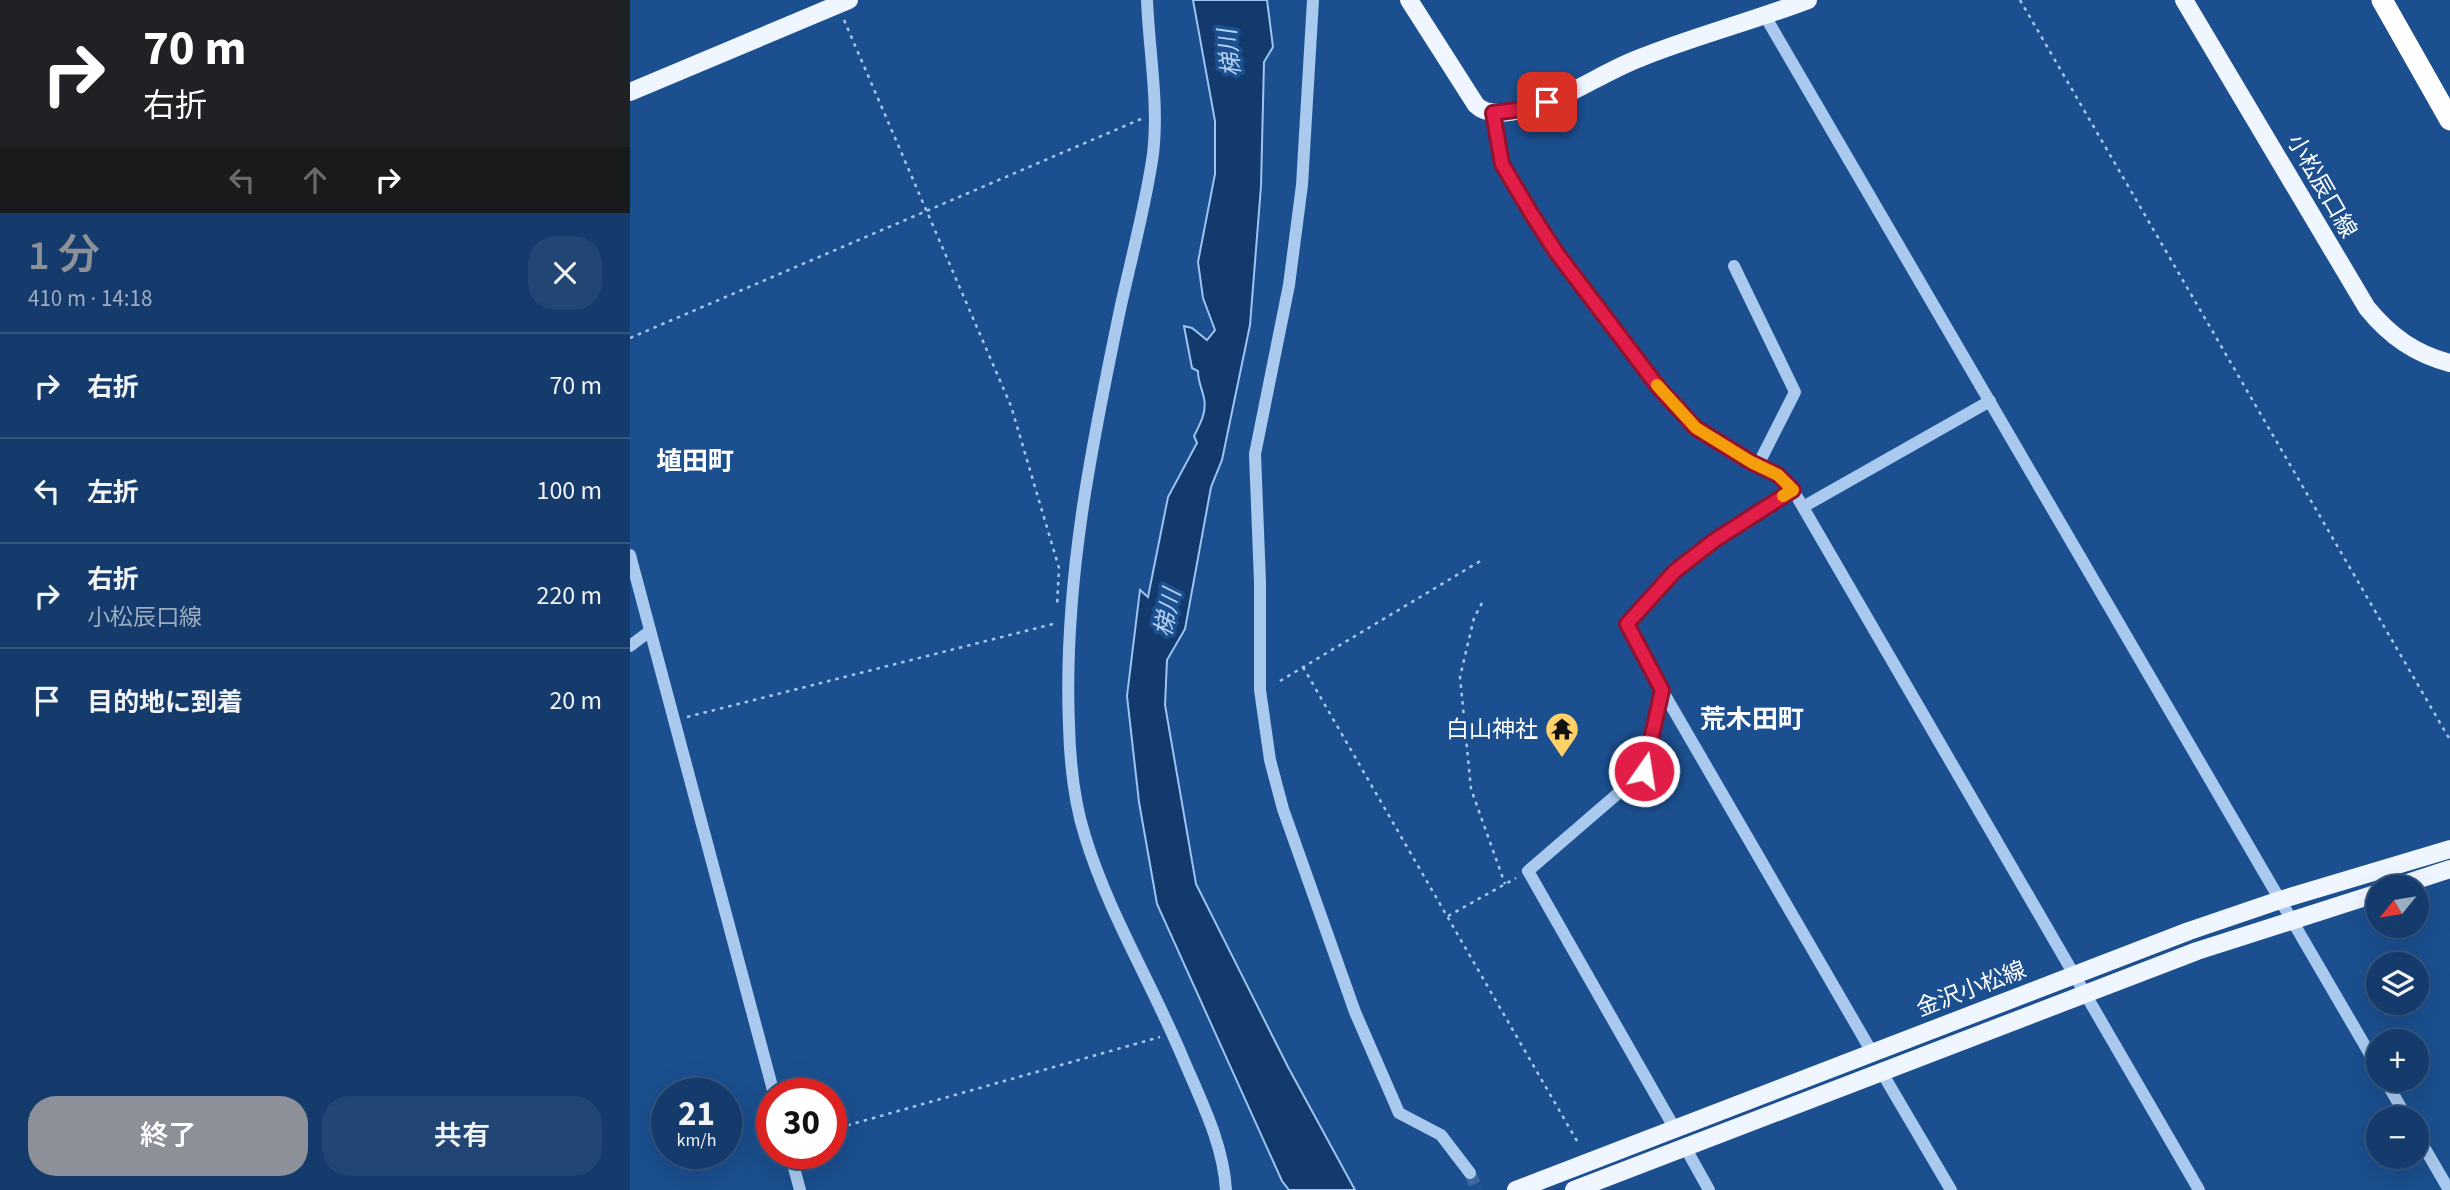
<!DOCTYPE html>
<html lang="ja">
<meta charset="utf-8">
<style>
:root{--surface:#143b6b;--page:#214673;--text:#f1f3f6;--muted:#9dadc1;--line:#33557e;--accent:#8c9099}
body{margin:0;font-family:"Source Sans 3","Noto Sans JP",sans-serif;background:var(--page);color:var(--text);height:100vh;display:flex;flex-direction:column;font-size:26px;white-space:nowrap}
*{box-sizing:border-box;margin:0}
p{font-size:23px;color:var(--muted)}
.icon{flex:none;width:38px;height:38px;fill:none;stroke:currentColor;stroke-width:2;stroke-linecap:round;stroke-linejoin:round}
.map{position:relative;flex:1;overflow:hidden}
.side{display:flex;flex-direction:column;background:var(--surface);width:630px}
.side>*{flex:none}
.guide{background:#202124;color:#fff;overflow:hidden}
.needle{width:46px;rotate:240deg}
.fabs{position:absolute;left:1736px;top:875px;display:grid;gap:14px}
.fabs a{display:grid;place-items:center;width:63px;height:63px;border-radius:50%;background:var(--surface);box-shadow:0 7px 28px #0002,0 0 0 2px var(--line);font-size:35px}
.speed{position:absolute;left:21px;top:1078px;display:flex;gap:14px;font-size:35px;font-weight:700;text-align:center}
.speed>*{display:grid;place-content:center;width:91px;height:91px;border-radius:50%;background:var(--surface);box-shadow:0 7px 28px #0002,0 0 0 2px var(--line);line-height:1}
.speed small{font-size:18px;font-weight:400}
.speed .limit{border:10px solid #d22;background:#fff;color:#111}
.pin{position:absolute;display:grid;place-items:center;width:60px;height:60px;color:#fff;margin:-30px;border-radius:14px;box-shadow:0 4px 10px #0006}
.me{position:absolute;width:77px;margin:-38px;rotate:13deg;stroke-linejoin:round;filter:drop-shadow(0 0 5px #0008)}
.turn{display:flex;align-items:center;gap:24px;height:147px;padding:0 28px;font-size:32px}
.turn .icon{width:91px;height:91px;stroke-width:2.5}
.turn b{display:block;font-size:49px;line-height:60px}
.lanes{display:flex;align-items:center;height:66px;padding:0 28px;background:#0003;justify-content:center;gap:35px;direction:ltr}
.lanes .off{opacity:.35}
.round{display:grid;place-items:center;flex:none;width:74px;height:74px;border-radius:28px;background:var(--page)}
.headline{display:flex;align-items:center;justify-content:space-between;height:119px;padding:0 28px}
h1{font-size:42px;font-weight:600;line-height:52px;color:var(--accent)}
.action{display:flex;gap:14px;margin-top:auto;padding:14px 28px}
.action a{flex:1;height:80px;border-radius:28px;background:var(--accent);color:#fff;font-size:28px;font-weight:600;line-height:80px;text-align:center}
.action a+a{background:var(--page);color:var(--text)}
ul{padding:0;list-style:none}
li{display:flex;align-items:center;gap:21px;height:105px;padding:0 28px;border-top:2px solid var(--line)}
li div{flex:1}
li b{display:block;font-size:26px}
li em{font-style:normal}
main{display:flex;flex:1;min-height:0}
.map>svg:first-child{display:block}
</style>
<main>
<section class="side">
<div class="guide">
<div class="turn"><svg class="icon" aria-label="right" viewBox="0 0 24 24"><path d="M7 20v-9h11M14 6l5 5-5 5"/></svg><div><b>70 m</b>右折</div></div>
<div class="lanes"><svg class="icon off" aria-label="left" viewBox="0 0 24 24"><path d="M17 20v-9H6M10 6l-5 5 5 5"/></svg><svg class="icon off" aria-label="ahead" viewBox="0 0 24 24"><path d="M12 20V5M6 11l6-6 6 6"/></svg><svg class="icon" aria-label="right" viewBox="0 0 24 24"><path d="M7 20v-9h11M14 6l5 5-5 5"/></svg></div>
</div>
<div class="headline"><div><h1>1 分</h1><p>410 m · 14:18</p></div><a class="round"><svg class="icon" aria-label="close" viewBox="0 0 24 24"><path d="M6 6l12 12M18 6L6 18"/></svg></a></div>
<ul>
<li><svg class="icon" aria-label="right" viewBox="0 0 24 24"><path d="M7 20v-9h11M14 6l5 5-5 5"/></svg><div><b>右折</b></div><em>70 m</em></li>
<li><svg class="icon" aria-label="left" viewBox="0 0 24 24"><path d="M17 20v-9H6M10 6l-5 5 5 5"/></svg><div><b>左折</b></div><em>100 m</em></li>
<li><svg class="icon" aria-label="right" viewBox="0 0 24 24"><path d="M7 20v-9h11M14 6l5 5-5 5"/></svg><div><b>右折</b><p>小松辰口線</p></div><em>220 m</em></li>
<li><svg class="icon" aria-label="arrive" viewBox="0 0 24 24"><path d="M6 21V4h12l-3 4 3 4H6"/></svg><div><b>目的地に到着</b></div><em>20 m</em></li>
</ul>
<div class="action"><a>終了</a><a>共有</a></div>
</section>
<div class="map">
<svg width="1820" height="1190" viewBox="0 0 1820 1190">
<rect width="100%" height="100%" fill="#1b4f8f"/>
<path fill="#123a6d" stroke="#9cc4f0" stroke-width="2" d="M563 0H637L643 47 634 62 631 186 620 325 592 460 581 487 555 629 537 660 535 705 566 884 658 1067 725 1190H659L652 1181 527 904 509 802 497 696 510 590 518 597 538 497 567 443 564 436C570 424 577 412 574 398 572 388 568 382 568 371L562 368 554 326 562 328 577 340 585 330 573 298 568 262 585 174V121Z"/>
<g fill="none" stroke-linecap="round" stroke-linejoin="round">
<polyline stroke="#3d69a0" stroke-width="12" stroke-dasharray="12 6" stroke-linecap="butt" points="840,1173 847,1190"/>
<g stroke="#a9c9ee" stroke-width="2.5" stroke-dasharray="3.5 5" stroke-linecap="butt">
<polyline points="1390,0 1820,740"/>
<polyline points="214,20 381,406 429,568 427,606"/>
<polyline points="0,338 511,119"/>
<polyline points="852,603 844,618 830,677 841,789 875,884"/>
<polyline points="673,667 947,1141"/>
<polyline points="650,681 852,560"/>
<polyline points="57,717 427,623"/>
<polyline points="818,916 886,878"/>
<polyline points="201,1130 530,1037"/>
</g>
<g stroke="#a9c9ee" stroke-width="12">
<path d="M517 0C519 51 529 103 523 154 516 204 502 255 491 305 462 443 433 584 439 726 440 762 444 802 455 836 478 912 521 982 552 1056 570 1099 593 1142 596 1190"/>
<polyline points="683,0 672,185 659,285 625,454 630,582 630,690 640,760 653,809 725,1012 769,1113 811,1135 840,1173"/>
<polyline points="1135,16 1748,1068"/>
<polyline points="863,113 872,164 901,213 927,252 1029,388 1066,428 1121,462 1148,475 1163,490 1569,1190"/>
<polyline points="1104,266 1165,392 1128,465"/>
<polyline points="1163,490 1085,540 1045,571 997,624 1032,690 1243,1054"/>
<polyline points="1173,507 1360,401"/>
<polyline points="0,555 144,1094"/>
<polyline points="0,646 20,631"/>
<polyline points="1032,690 1014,771 898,871 1045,1129"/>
<polyline points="1251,1071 1321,1190"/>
<polyline points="1755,1080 1777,1118"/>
<polyline points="1787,1135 1819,1190"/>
<polyline points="1055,1147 1079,1190"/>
<polyline points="160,1153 170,1190"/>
</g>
<g stroke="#f0f6ff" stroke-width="18">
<path d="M779 0 846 105C859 118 885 112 902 107 940 97 973 72 1010 58 1065 36 1123 21 1178 0"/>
<path d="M1554 0 1737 308C1760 336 1785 354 1820 363"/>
<polyline points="0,92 219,0"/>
<polyline points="1765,887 1820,869"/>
<polyline points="886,1190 1559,931 1650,900 1820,849"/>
<polyline points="944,1190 1567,951 1748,893"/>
</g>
<polyline stroke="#fff" stroke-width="21" points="1752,0 1820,120"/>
</g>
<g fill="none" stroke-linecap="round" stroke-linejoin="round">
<g stroke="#92132f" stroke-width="18">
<polyline id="route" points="917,102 900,108 863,113 872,164 901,213 926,252 1029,388 1066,428 1121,462 1148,475 1163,490 1085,540 1045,571 997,624 1032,690 1014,771"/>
</g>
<use href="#route" stroke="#e11d48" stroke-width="12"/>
<polyline stroke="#f59e0b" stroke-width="12" points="1027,385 1066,428 1121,462 1148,475 1163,490 1153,496"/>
</g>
<defs>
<g id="temple-pin" transform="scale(1.75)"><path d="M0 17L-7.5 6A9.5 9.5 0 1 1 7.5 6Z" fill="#ffd166" stroke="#1b4f8f"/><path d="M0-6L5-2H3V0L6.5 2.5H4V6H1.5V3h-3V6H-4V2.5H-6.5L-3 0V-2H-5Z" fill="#111"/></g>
</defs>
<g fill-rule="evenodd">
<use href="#temple-pin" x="932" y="729"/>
</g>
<g text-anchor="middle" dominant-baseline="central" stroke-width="7" stroke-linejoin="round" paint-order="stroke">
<g font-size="23" fill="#fff" stroke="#1b4f8f">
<text transform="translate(1692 186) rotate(60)">小松辰口線</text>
<text transform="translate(1341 989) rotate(-21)">金沢小松線</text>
</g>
<g font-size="23" fill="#fff" stroke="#1b4f8f" text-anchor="end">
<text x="908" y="729">白山神社</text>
</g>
<g font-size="24" font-style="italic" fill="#b5d3f5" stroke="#1b4f8f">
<text transform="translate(600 53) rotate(-96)">梯川</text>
<text transform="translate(538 613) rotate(-78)">梯川</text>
</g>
<g font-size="26" font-weight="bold" fill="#fff" stroke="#1b4f8f">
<text x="65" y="461">埴田町</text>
<text x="1122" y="719">荒木田町</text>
</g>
</g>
</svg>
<div class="fabs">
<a><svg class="needle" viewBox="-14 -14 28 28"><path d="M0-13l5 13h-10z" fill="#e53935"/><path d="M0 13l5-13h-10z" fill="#9dadc1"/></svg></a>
<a><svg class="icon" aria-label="layers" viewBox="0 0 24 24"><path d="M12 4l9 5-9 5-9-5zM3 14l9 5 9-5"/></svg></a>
<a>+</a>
<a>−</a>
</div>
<div class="speed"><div>21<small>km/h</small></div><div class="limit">30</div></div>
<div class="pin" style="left:917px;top:102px;background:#d93025"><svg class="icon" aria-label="arrive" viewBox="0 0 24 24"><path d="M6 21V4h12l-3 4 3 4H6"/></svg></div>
<svg class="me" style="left:1014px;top:771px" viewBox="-20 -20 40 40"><circle r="17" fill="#e11d48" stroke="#fff" stroke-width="3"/><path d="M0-11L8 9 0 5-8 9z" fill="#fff"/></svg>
</div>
</main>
